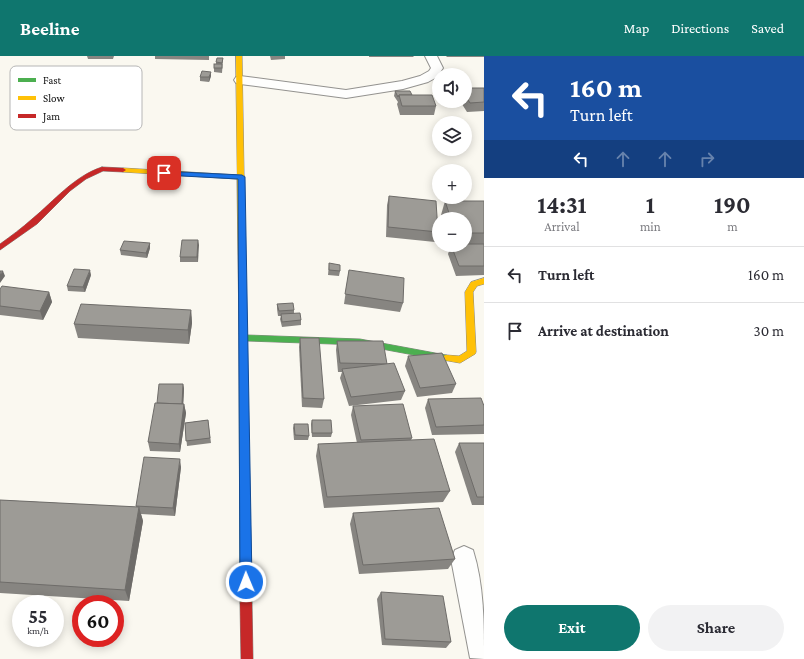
<!DOCTYPE html>
<meta charset="utf-8">
<style>
:root{--surface:#fff;--page:#f2f2f3;--text:#2b2b33;--muted:#7c7c81;--line:#e1e1e2;--accent:#0f766e}
body{margin:0;font-family:"Crimson Pro",serif;background:var(--page);color:var(--text);height:100vh;display:flex;flex-direction:column;font-size:15px;white-space:nowrap}
*{box-sizing:border-box;margin:0}
p{font-size:13px;color:var(--muted)}
.icon{flex:none;width:22px;height:22px;fill:none;stroke:currentColor;stroke-width:2;stroke-linecap:round;stroke-linejoin:round}
.map{position:relative;flex:1;overflow:hidden}
.sheet{display:flex;flex-direction:column;background:var(--surface);width:320px}
.sheet>*{flex:none}
.banner{background:#1a4fa0;color:#fff;overflow:hidden}
.buttons{position:absolute;left:432px;top:12px;display:grid;gap:8px}
.buttons a{display:grid;place-items:center;width:40px;height:40px;border-radius:50%;background:var(--surface);box-shadow:0 2px 10px #0003;font-size:20px}
.speed{position:absolute;left:12px;top:539px;display:flex;gap:8px;font-size:20px;font-weight:700;text-align:center}
.speed>*{display:grid;place-content:center;width:52px;height:52px;border-radius:50%;background:var(--surface);box-shadow:0 2px 10px #0003;line-height:1}
.speed small{font-size:10px;font-weight:400}
.speed .limit{border:6px solid #d22;background:#fff;color:#111}
.pin{position:absolute;display:grid;place-items:center;width:34px;height:34px;color:#fff;margin:-17px;border-radius:8px;box-shadow:0 2px 6px #0006}
.me{position:absolute;width:44px;margin:-22px;rotate:359deg;stroke-linejoin:round;filter:drop-shadow(0 0 3px #0008)}
.turn{display:flex;align-items:center;gap:14px;height:84px;padding:0 20px;font-size:18px}
.turn .icon{width:52px;height:52px;stroke-width:2.5}
.turn b{display:block;font-size:28px;line-height:34px}
.lanes{display:flex;align-items:center;height:38px;padding:0 20px;background:#0003;justify-content:center;gap:20px;direction:ltr}
.lanes .off{opacity:.35}
.eta{display:flex;justify-content:space-evenly;align-items:center;height:68px;text-align:center}
.eta b{font-size:24px;font-weight:700;line-height:28px}
.primary-button{display:flex;gap:8px;margin-top:auto;padding:8px 20px}
.primary-button a{flex:1;height:46px;border-radius:24px;background:var(--accent);color:#fff;font-size:16px;font-weight:700;line-height:46px;text-align:center}
.primary-button a+a{background:var(--page);color:var(--text)}
ul{padding:0;list-style:none}
li{display:flex;align-items:center;gap:12px;height:56px;padding:0 20px;border-top:1px solid var(--line)}
li div{flex:1}
li b{display:block;font-size:15px}
li em{font-style:normal}
header{display:flex;align-items:center;gap:24px;box-sizing:border-box;height:56px;padding:0 20px;background:var(--accent);color:#fff}
header strong{font-size:19px}
nav{display:flex;gap:22px;margin-inline-start:auto;font-size:14px}
main{display:flex;flex:1;min-height:0}
.map>svg:first-child{display:block}
</style>
<header>
<strong>Beeline</strong>
<nav><a>Map</a><a>Directions</a><a>Saved</a></nav>
</header>
<main>
<div class="map">
<svg width="484" height="603" viewBox="0 0 484 603">
<rect width="100%" height="100%" fill="#faf8f0"/>
<g fill="none" stroke-linecap="round" stroke-linejoin="round">
<g stroke="#93928f" stroke-width="2">
<g id="street">
<polygon points="425,0 437,0 443,12 437,21 428,26 403,33 346,42 240,28 236,27 234,24 236,21 240,20 346,34 402,25 420,20 429,15 431,12"/>
<path d="M464 490 473 494C484 529 484 567 484 603L470 602 451 503 455 494Z"/>
</g>
</g>
<g stroke="#8a8985" stroke-width="1">
<polygon id="fast" points="243,275 246,276 247,279 360,283 446,299 449,300 451,302 449,304 446,305 360,289 247,285 252,547 250,551 246,553 242,551 240,547 239,278"/>
</g>
<g stroke="#8a8985" stroke-width="1">
<g id="slow">
<polygon points="236,0 242,0 244,119 245,121 244,122 247,278 243,281 239,278 237,123 123,116 120,114 123,112 237,119"/>
<polygon points="484,222 484,228 477,230 473,236 476,296 475,298 460,307 443,304 441,302 443,300 446,299 459,300 467,295 465,236 471,226"/>
</g>
</g>
<g stroke="#8a8985" stroke-width="1">
<g id="jam">
<path d="M102 111 123 112 126 114 123 116 103 115 86 123 70 135 37 168 0 194V188C11 180 22 172 32 163 54 145 74 120 102 111Z"/>
<polygon points="246,541 250,543 252,547 253,603 241,603 240,547 242,543"/>
</g>
</g>
<use href="#street" fill="#fefefd" fill-rule="evenodd"/>
<use href="#fast" fill="#4caf50" fill-rule="evenodd"/>
<use href="#slow" fill="#ffc107" fill-rule="evenodd"/>
<use href="#jam" fill="#c62828" fill-rule="evenodd"/>
</g>
<g fill="#878581">
<polygon points="87,0 114,0 113,3 88,3"/>
<polygon points="155,0 209,0 209,4 155,3"/>
<polygon points="270,0 285,0 285,3 271,4"/>
<polygon points="369,0 414,0 413,1 369,1"/>
<polygon points="446,0 484,0 484,1 447,1"/>
<polygon points="223,2 222,17 214,16 214,12 216,8 216,6"/>
<polygon points="211,20 209,26 200,25 200,21"/>
<polygon points="465,32 484,32 484,55 467,56 460,45 465,45"/>
<polygon points="395,35 412,39 436,50 434,59 400,59 397,48 398,46 394,40"/>
<polygon points="389,140 438,176 435,186 386,181 387,149"/>
<polygon points="445,145 484,145 484,219 456,220 448,198 451,189 465,189 465,163 442,163 441,159"/>
<polygon points="198,184 198,206 180,206 180,201"/>
<polygon points="150,187 150,192 147,202 121,199 120,194"/>
<polygon points="329,207 340,215 339,220 328,219"/>
<polygon points="349,214 403,247 400,256 344,248"/>
<polygon points="91,219 85,236 68,235 67,230"/>
<polygon points="0,233 49,236 52,246 43,264 0,259"/>
<polygon points="277,248 294,254 294,257 301,264 301,269 282,271 280,263 281,260 278,260 277,253"/>
<polygon points="191,254 192,267 189,288 78,282 74,268"/>
<polygon points="300,282 324,343 322,352 302,351 299,291"/>
<polygon points="337,285 387,308 405,335 401,344 349,350 340,322 342,316 338,316 336,294"/>
<polygon points="408,300 456,328 452,337 417,341 405,310"/>
<polygon points="183,328 184,333 183,348 184,348 186,357 180,396 150,395 148,386 157,347"/>
<polygon points="428,343 484,350 484,378 432,379 425,352"/>
<polygon points="353,350 412,382 411,384 450,435 443,446 324,452 316,400 318,388 357,387 351,359"/>
<polygon points="208,364 211,387 187,390 185,367"/>
<polygon points="312,364 332,377 331,381 312,381 311,368"/>
<polygon points="294,368 309,380 308,384 294,384 293,372"/>
<polygon points="459,387 484,387 484,449 472,449 455,396"/>
<polygon points="181,411 175,460 141,458 143,465 129,545 0,537 0,444 136,451 136,450"/>
<polygon points="353,457 455,503 448,513 359,518 350,468"/>
<polygon points="381,536 451,586 446,592 382,589 377,543"/>
</g>
<g fill="#6e6c69">
<polygon points="211,16 211,20 209,26 209,21"/>
<polygon points="198,184 199,189 198,206 197,201"/>
<polygon points="150,187 150,192 147,202 146,197"/>
<polygon points="90,214 91,219 85,236 83,231"/>
<polygon points="3,215 5,220 0,227 0,219"/>
<polygon points="49,236 52,246 43,264 40,255"/>
<polygon points="191,254 192,267 189,288 188,274"/>
<polygon points="183,328 184,333 183,354 182,349"/>
<polygon points="184,348 186,357 180,396 179,388"/>
<polygon points="180,403 181,411 175,460 173,452"/>
<polygon points="139,451 143,465 129,545 125,534"/>
</g>
<g fill="#9d9b96" stroke="#6e6c69">
<polygon points="217,2 223,2 222,7 216,6"/>
<rect x="214" y="8" width="8" height="4"/>
<polygon points="202,15 211,16 209,21 200,21"/>
<polygon points="465,32 484,32 484,46 470,47 465,39"/>
<polygon points="395,35 410,35 412,39 399,39 398,41"/>
<polygon points="399,39 432,39 436,50 402,50"/>
<polygon points="389,140 436,145 438,176 388,171"/>
<polygon points="445,145 484,145 484,177 465,177 465,163 451,163"/>
<polygon points="182,184 198,184 197,201 180,201"/>
<polygon points="124,185 150,187 146,197 120,194"/>
<polygon points="465,188 484,188 484,210 459,210 451,189 465,189"/>
<polygon points="329,207 340,209 340,215 329,214"/>
<polygon points="74,213 90,214 83,231 67,230"/>
<polygon points="349,214 404,222 403,247 345,238"/>
<polygon points="0,215 3,215 0,219"/>
<polygon points="2,230 49,236 40,255 0,250 0,233"/>
<polygon points="293,247 294,254 279,255 277,248"/>
<polygon points="81,248 191,254 188,274 74,268"/>
<polygon points="300,257 301,264 282,266 281,258"/>
<polygon points="300,282 319,282 324,343 303,342"/>
<polygon points="337,285 383,285 387,308 340,307"/>
<polygon points="442,297 456,328 420,332 408,300"/>
<polygon points="394,307 405,335 351,341 342,313"/>
<polygon points="159,328 183,328 182,348 157,347"/>
<polygon points="481,342 484,350 484,369 436,371 428,343"/>
<polygon points="155,347 184,348 179,388 148,386"/>
<polygon points="403,348 412,382 361,384 353,350"/>
<polygon points="208,364 210,382 186,385 185,367"/>
<polygon points="312,364 331,364 332,377 312,377"/>
<polygon points="294,368 308,368 309,380 295,379"/>
<polygon points="434,383 450,435 327,441 318,388"/>
<polygon points="459,387 484,387 484,441 477,441"/>
<polygon points="144,401 180,403 173,452 136,450"/>
<polygon points="0,444 139,451 125,534 0,526"/>
<polygon points="439,452 455,503 363,509 353,457"/>
<polygon points="381,536 443,540 451,586 385,583"/>
</g>
<polygon fill="#1a73e8" stroke="#114b97" points="161,115 242,119 245,121 252,526 250,531 246,532 242,531 240,526 238,123 164,119 161,118"/>
<rect x="10" y="10" width="132" height="64" rx="6" fill="#fff" stroke="#b6b6b6" stroke-width="1"/>
<rect x="18" y="22" width="18" height="4" fill="#4caf50"/>
<rect x="18" y="40" width="18" height="4" fill="#ffc107"/>
<rect x="18" y="58" width="18" height="4" fill="#c62828"/>
<g font-size="11" fill="#0c0c0c">
<text x="43" y="28">Fast</text>
<text x="43" y="46">Slow</text>
<text x="43" y="64">Jam</text>
</g>
</svg>
<div class="buttons">
<a><svg class="icon" aria-label="sound" viewBox="0 0 24 24"><path d="M4 9h4l5-4v14l-5-4H4zM17 9q2 3 0 6"/></svg></a>
<a><svg class="icon" aria-label="layers" viewBox="0 0 24 24"><path d="M12 4l9 5-9 5-9-5zM3 14l9 5 9-5"/></svg></a>
<a>+</a>
<a>−</a>
</div>
<div class="speed"><div>55<small>km/h</small></div><div class="limit">60</div></div>
<div class="pin" style="left:164px;top:117px;background:#d93025"><svg class="icon" aria-label="arrive" viewBox="0 0 24 24"><path d="M6 21V4h12l-3 4 3 4H6"/></svg></div>
<svg class="me" style="left:246px;top:526px" viewBox="-20 -20 40 40"><circle r="17" fill="#1a73e8" stroke="#fff" stroke-width="3"/><path d="M0-11L8 9 0 5-8 9z" fill="#fff"/></svg>
</div>
<section class="sheet">
<div class="banner">
<div class="turn"><svg class="icon" aria-label="left" viewBox="0 0 24 24"><path d="M17 20v-9H6M10 6l-5 5 5 5"/></svg><div><b>160 m</b>Turn left</div></div>
<div class="lanes"><svg class="icon" aria-label="left" viewBox="0 0 24 24"><path d="M17 20v-9H6M10 6l-5 5 5 5"/></svg><svg class="icon off" aria-label="ahead" viewBox="0 0 24 24"><path d="M12 20V5M6 11l6-6 6 6"/></svg><svg class="icon off" aria-label="ahead" viewBox="0 0 24 24"><path d="M12 20V5M6 11l6-6 6 6"/></svg><svg class="icon off" aria-label="right" viewBox="0 0 24 24"><path d="M7 20v-9h11M14 6l5 5-5 5"/></svg></div>
</div>
<div class="eta">
<div><b>14:31</b><p>Arrival</p></div>
<div><b>1</b><p>min</p></div>
<div><b>190</b><p>m</p></div>
</div>
<ul>
<li><svg class="icon" aria-label="left" viewBox="0 0 24 24"><path d="M17 20v-9H6M10 6l-5 5 5 5"/></svg><div><b>Turn left</b></div><em>160 m</em></li>
<li><svg class="icon" aria-label="arrive" viewBox="0 0 24 24"><path d="M6 21V4h12l-3 4 3 4H6"/></svg><div><b>Arrive at destination</b></div><em>30 m</em></li>
</ul>
<div class="primary-button"><a>Exit</a><a>Share</a></div>
</section>
</main>
